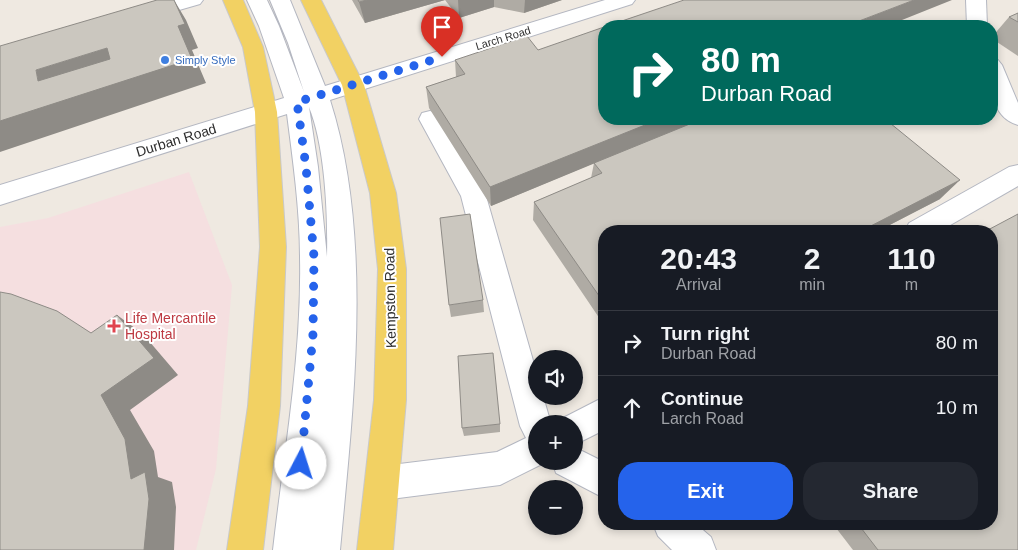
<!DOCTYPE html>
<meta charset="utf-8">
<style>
:root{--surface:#171b24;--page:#242831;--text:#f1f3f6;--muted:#9ea1a6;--line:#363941;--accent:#2563eb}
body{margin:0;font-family:Arial,sans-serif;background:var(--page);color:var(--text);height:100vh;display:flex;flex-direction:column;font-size:19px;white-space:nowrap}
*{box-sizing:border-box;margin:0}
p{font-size:16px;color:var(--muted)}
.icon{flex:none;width:28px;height:28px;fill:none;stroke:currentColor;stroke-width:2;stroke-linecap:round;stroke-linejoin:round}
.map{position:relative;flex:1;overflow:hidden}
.panel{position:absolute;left:598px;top:225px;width:400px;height:305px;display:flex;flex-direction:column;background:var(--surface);border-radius:20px;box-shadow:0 2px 8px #0003}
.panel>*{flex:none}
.hud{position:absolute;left:598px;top:20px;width:400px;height:105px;border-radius:20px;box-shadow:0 2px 8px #0003;background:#00695c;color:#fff;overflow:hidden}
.controls{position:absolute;left:528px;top:350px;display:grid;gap:10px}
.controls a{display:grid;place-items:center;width:55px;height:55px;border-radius:50%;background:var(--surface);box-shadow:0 2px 8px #0003;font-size:25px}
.pin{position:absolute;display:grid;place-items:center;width:42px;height:42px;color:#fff;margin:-51px -21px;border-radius:50% 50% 50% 0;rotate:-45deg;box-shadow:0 0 5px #0007}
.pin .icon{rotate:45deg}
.me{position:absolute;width:55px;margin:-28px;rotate:5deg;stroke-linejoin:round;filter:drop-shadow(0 0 4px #0008)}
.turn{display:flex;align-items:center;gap:18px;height:105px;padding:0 20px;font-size:22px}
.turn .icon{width:65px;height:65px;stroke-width:2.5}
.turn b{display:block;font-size:35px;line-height:42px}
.eta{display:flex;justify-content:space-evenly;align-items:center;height:85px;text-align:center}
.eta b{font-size:30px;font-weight:600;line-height:35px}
.action{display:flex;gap:10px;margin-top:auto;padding:10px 20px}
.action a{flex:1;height:58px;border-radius:20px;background:var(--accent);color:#fff;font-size:20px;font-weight:600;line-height:58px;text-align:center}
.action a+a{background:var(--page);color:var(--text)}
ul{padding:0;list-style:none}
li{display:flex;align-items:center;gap:15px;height:65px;padding:0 20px;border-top:1px solid var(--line)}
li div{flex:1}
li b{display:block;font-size:19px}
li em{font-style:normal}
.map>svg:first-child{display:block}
</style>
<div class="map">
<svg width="1018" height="550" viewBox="0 0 1018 550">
<rect width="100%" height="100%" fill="#efe9e1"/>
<polygon fill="#f5dfe0" points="189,172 232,285 216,469 196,550 0,550 0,227 48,218"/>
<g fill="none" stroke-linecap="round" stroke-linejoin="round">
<g stroke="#b4b7c1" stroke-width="2">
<g id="minor">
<polygon points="172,0 203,0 200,4 141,21 134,19 131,15 134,11"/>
<path d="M247 0H267L279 26 304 92 288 43 270 0H290L325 86 605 0H635L632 4 330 100C374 238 353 408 340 550H273C284 453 302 355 300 258 300 210 293 161 287 114L0 205V185L284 98 259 26ZM309 107C325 146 328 213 327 257L318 167Z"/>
<polygon points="966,0 986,0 987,26 967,26"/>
<path d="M991 58 998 60 1002 65 1018 103V125C988 116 991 82 991 58Z"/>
<polygon points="430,111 438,113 486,196 536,371 536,396 543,396 551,424 536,424 536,461 548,461 500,485 383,500 371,495 366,483 371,471 383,466 497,452 526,438 520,426 461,196 419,119 422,113"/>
<polygon points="1018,165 1018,186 940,231 905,231 909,223 1009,167"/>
<polygon points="604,397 604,430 574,445 574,424 560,424 563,418"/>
<polygon points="574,447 604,462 604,498 556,473 552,461 574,461"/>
<polygon points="653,524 696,524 711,537 716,550 672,550 658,536"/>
</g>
</g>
<g stroke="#c9c9c9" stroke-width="2">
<g id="major">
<polygon points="223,0 243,0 263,47 277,112 286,247 280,406 263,550 227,550 248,406 260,247 255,112 243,47"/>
<polygon points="301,0 321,0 364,85 396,193 406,269 406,400 393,550 357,550 374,400 378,269 370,193 342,85"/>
</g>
</g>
<use href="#minor" fill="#fff" fill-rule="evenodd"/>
<use href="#major" fill="#f2d163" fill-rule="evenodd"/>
</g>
<g fill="#afaba4">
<polygon points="352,0 562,0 524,13 494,7 459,18 445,0 365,23"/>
<polygon points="1018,13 1018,56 991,38 1009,17"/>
<polygon points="538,50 940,199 878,231 604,231 604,325 533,220 534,202 591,178 594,163 491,206 429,108 426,87 456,77 455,60"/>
<polygon points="483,300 484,312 451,317 449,305"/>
<polygon points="500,424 500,432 464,436 462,428"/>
<polygon points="833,524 991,524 1018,550 853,550"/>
</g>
<g fill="#8e8b86">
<polygon points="174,0 186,20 198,48 192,50 206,83 0,152 0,121 38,81 36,70 178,26"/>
<polygon points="367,0 445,0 365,23 359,2"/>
<polygon points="458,0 494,0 494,7 459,18"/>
<polygon points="525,0 562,0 524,13"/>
<polygon points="914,0 952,0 887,26 846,26"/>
<polygon points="660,119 702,119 491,206 490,187"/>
<polygon points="960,180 940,199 878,231 861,231"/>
<polygon points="117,315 143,334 178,375 130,410 154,451 158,477 172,482 176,507 174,550 144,550 131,479 101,395"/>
</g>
<g fill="#cbc7bf" stroke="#8e8b86" fill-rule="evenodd">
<path d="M157 0H174L185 24 178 26 192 59 0 121V46ZM107 48 110 59 38 81 36 70Z"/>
<polygon points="358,0 367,0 359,2"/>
<polygon points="684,0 914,0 846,26 607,26"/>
<polygon points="1018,13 1018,22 1009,17"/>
<polygon points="945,23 951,26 937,26"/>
<polygon points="604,27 604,119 660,119 490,187 426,87 465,74 455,60 527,36 538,50"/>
<polygon points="991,52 996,56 991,58"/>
<polygon points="702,119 885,119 960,180 861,231 604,231 604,303 534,202 602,173 594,163"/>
<polygon points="470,214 483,300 449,305 440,218"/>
<polygon points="1018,214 1018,550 878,550 858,524 991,524 991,231 986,231"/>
<polygon points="0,292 11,294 57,311 91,333 117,315 154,358 101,395 125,439 131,479 145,472 149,499 144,550 0,550"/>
<polygon points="493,353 500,424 462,428 458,356"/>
</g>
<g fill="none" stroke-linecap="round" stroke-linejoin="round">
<polyline stroke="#2563eb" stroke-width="9" stroke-dasharray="0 16.2" points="301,464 313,334 314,257 306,167 297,102 442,57"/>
</g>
<circle fill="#3f7fe0" stroke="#fff" stroke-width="2" cx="165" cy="60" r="5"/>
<path fill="#e0444e" stroke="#fff" stroke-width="2" d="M111.5 318.5h5v5h5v5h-5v5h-5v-5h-5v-5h5z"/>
<g text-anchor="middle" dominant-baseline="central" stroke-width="4" stroke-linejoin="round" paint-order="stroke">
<g font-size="11" fill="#2e2e2e" stroke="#fff">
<text transform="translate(503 38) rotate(-17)">Larch Road</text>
</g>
<g font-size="11" fill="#366cbe" stroke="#fff" text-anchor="start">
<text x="175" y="60">Simply Style</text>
</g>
<g font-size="14" fill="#2e2e2e" stroke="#fff">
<text transform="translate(176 140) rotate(-17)">Durban Road</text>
<text transform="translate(390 298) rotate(-91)">Kempston Road</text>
</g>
<g font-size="14" fill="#be3a42" stroke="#fff" text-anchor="start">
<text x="125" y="318">Life Mercantile<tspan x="125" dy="16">Hospital</tspan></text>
</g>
</g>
</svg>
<div class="controls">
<a><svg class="icon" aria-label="sound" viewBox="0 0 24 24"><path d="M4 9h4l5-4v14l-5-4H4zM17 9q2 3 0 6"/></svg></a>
<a>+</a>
<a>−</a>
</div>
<div class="pin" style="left:442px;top:57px;background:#d93025"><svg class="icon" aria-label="arrive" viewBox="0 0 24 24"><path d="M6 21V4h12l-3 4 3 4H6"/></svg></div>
<svg class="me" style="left:301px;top:464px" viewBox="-20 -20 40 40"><circle r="19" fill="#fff"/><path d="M0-13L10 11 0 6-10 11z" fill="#2563eb"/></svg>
<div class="hud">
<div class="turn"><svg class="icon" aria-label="right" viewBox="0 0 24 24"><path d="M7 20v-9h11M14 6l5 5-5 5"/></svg><div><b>80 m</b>Durban Road</div></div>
</div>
<section class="panel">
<div class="eta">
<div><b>20:43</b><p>Arrival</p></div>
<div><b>2</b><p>min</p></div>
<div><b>110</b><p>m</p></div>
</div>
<ul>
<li><svg class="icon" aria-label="right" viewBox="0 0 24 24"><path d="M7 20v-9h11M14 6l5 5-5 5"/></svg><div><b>Turn right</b><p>Durban Road</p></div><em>80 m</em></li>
<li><svg class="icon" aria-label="ahead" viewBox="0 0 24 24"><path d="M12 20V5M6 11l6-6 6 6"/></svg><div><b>Continue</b><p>Larch Road</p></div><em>10 m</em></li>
</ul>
<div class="action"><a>Exit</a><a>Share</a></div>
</section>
</div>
